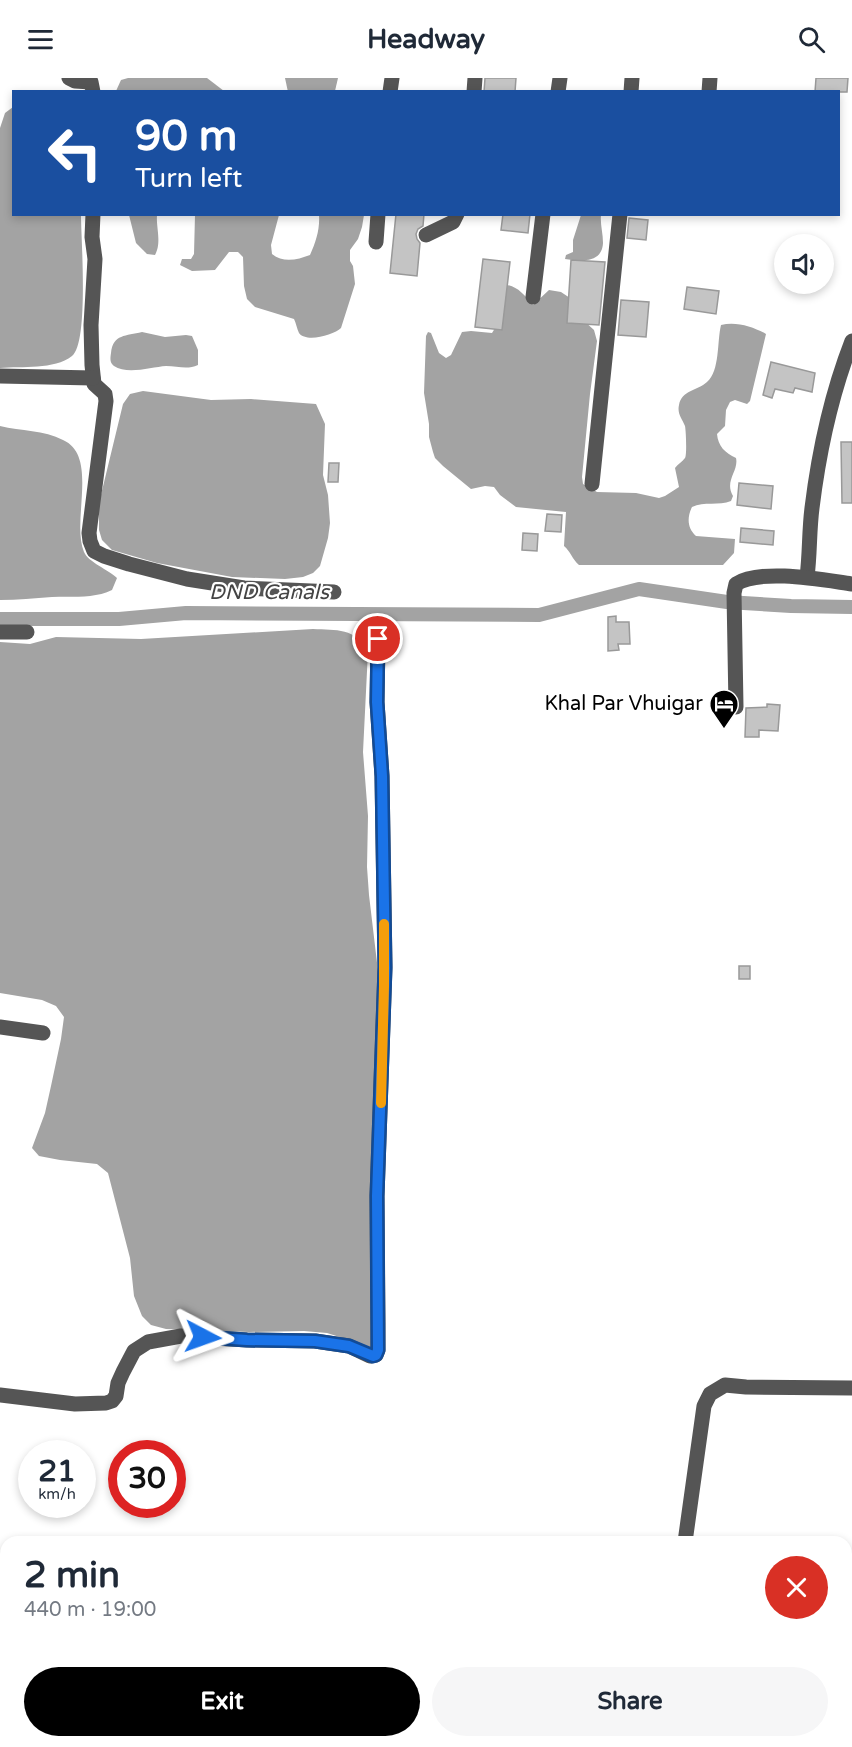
<!DOCTYPE html>
<meta charset="utf-8">
<style>
:root{--surface:#fff;--page:#f6f6f7;--text:#1f2937;--muted:#747a83;--accent:#000}
body{margin:0;font-family:"Varela Round",sans-serif;background:var(--page);color:var(--text);height:100vh;display:flex;flex-direction:column;font-size:22px;white-space:nowrap}
*{box-sizing:border-box;margin:0}
p{font-size:20px;color:var(--muted)}
.icon{flex:none;width:33px;height:33px;fill:none;stroke:currentColor;stroke-width:2;stroke-linecap:round;stroke-linejoin:round}
.map{position:relative;flex:1;overflow:hidden}
.details{position:absolute;left:0px;top:1458px;width:852px;height:212px;display:flex;flex-direction:column;background:var(--surface);border-radius:18px 18px 0 0;box-shadow:0 3px 9px #0003}
.details>*{flex:none}
.banner{position:absolute;left:12px;top:12px;width:828px;height:126px;border-radius:0px;box-shadow:0 3px 9px #0003;background:#1a4fa0;color:#fff;overflow:hidden}
.controls{position:absolute;left:774px;top:156px;display:grid;gap:12px}
.controls a{display:grid;place-items:center;width:60px;height:60px;border-radius:50%;background:var(--surface);box-shadow:0 3px 9px #0003;font-size:30px}
.speed{position:absolute;left:18px;top:1362px;display:flex;gap:12px;font-size:30px;font-weight:700;text-align:center}
.speed>*{display:grid;place-content:center;width:78px;height:78px;border-radius:50%;background:var(--surface);box-shadow:0 3px 9px #0003;line-height:1}
.speed small{font-size:15px;font-weight:400}
.speed .limit{border:9px solid #d22;background:#fff;color:#111}
.pin{position:absolute;display:grid;place-items:center;width:51px;height:51px;color:#fff;margin:-26px;border:3px solid #fff;border-radius:50%;box-shadow:0 2px 6px #0007}
.me{position:absolute;width:66px;margin:-33px;rotate:94deg;stroke-linejoin:round;filter:drop-shadow(0 0 4px #0008)}
.turn{display:flex;align-items:center;gap:21px;height:126px;padding:0 24px;font-size:27px}
.turn .icon{width:78px;height:78px;stroke-width:2.5}
.turn b{display:block;font-size:42px;line-height:51px}
.round{display:grid;place-items:center;flex:none;width:63px;height:63px;border-radius:32px;background:var(--page)}
.headline{display:flex;align-items:center;justify-content:space-between;height:102px;padding:0 24px}
h1{font-size:36px;font-weight:700;line-height:45px}
.button{display:flex;gap:12px;margin-top:auto;padding:12px 24px}
.button a{flex:1;height:69px;border-radius:36px;background:var(--accent);color:#fff;font-size:24px;font-weight:700;line-height:69px;text-align:center}
.button a+a{background:var(--page);color:var(--text)}
header{display:flex;justify-content:space-between;align-items:center;height:78px;padding:0 24px;background:var(--surface);font-size:27px;font-weight:700}
.map>svg:first-child{display:block}
</style>
<header><svg class="icon" aria-label="menu" viewBox="0 0 24 24"><path d="M4 6h16M4 12h16M4 18h16"/></svg>Headway<svg class="icon" aria-label="search" viewBox="0 0 24 24"><circle cx="10" cy="10" r="6"/><path d="M15 15l6 6"/></svg></header>
<div class="map">
<svg width="852" height="1669" viewBox="0 0 852 1669">
<rect width="100%" height="100%" fill="#fff"/>
<g fill="#a3a3a3">
<polygon points="128,0 207,0 224,13 116,13 121,2"/>
<polygon points="285,0 338,0 335,13 288,14"/>
<path d="M13 29 14 136 81 137C81 161 89 265 72 278 54 292 22 288 0 290V50L5 35Z"/>
<path d="M129 137H157C156 150 162 165 155 177L147 176 136 165Z"/>
<path d="M195 137H279L271 167 272 176C283 185 297 182 310 177 316 164 320 151 319 137H364L362 149 358 161 350 172V183L353 188 355 206 341 250C334 257 306 265 299 255 297 251 296 245 294 241L255 229 247 221 244 208 243 179 238 174H229L215 192 192 193 180 187 182 181H191L194 176Z"/>
<path d="M581 137H601C600 146 603 155 603 165 602 186 580 183 565 181L566 177 573 174V162Z"/>
<path d="M502 206C518 208 522 215 533 227L549 212 561 214 570 220 583 242 594 252 597 263 590 316 582 399 583 406 597 414 636 415 659 420 665 418 679 409 675 390C678 386 682 384 685 380 687 377 686 353 685 348 682 340 677 336 679 327 682 312 697 313 707 304 720 293 717 263 721 247 736 243 754 249 766 256L750 323 747 326 735 322 730 324 726 332 725 348 717 356C718 368 725 375 736 380 739 393 724 403 733 418L731 423C719 428 704 423 692 429 687 439 687 450 696 458L735 461 734 475 723 487H579C572 481 571 474 564 468L566 434 516 429 500 417 494 409 485 408 471 411 443 388 435 380 433 374 429 359V346L424 315 426 258 428 254 431 255 439 275 446 280 451 277 462 254 471 253 492 255 497 247Z"/>
<path d="M142 254 165 259 186 257 192 258 198 272V287C187 292 178 288 166 288 152 289 127 297 114 288 110 285 110 281 111 275 113 256 126 258 142 254Z"/>
<polygon points="143,313 211,322 251,321 316,326 325,346 323,397 328,417 330,445 328,460 320,488 313,495 303,499 285,501 232,499 157,485 112,472 102,462 99,452 99,425 123,326 130,316"/>
<path d="M0 348C21 353 44 352 63 362 99 378 71 443 84 474 88 484 109 492 117 500L112 512C94 521 71 518 52 519 34 520 18 522 0 522Z"/>
<path d="M313 551C336 552 356 550 368 573L363 674 368 738 367 789 369 817 380 910 372 1273 346 1261 327 1255 304 1253 249 1254 166 1251 151 1247 142 1238 134 1218 130 1180 108 1095 97 1086 60 1082 39 1078 32 1070 45 1035 51 1008 61 961 64 939 56 928 42 922 0 915V564L30 566 56 559 141 561Z"/>
</g>
<g fill="none" stroke-linecap="round" stroke-linejoin="round">
<polyline stroke="#a3a3a3" stroke-width="14" points="0,541 119,541 186,535 539,537 639,511 727,524 791,528 852,529"/>
</g>
<g fill="#c4c4c4" stroke="#999" stroke-width="1.5">
<polygon points="485,0 516,0 515,14 484,14"/>
<polygon points="816,0 848,0 847,14 815,14"/>
<polygon points="396,136 424,136 423,148 418,151 416,156 417,161 420,165 417,198 390,195"/>
<polygon points="503,136 530,136 528,155 501,152"/>
<polygon points="629,140 648,142 646,162 627,160"/>
<polygon points="483,181 510,184 502,252 475,249"/>
<polygon points="571,182 605,184 599,247 567,245"/>
<polygon points="687,209 719,213 716,236 684,231"/>
<polygon points="621,222 649,224 646,259 618,257"/>
<polygon points="771,284 815,295 812,314 795,310 793,315 775,311 772,320 763,317"/>
<polygon points="841,364 852,364 852,425 842,425"/>
<polygon points="329,385 339,385 338,404 328,404"/>
<polygon points="739,405 773,408 771,431 737,427"/>
<polygon points="547,436 562,437 561,454 545,453"/>
<polygon points="741,450 774,453 773,467 740,464"/>
<polygon points="523,455 538,456 537,473 522,472"/>
<polygon points="616,538 616,544 629,544 630,566 618,566 619,572 608,573 608,539"/>
<polygon points="767,626 780,627 778,653 759,652 759,659 745,659 746,630 767,629"/>
<rect x="739" y="888" width="11" height="13"/>
</g>
<g fill="none" stroke-linecap="round" stroke-linejoin="round">
<g stroke="#555" stroke-width="15">
<polyline points="69,0 75,3 91,4 93,14"/>
<polyline points="390,14 392,0"/>
<polyline points="474,14 475,0"/>
<polyline points="558,14 560,0"/>
<polyline points="631,14 632,0"/>
<polyline points="709,14 710,0"/>
<polyline points="93,136 92,159 95,181 91,247 92,287 94,306 105,316 106,323 89,455 90,463 94,473 104,478 129,486 187,501 244,510 334,514"/>
<polyline points="426,157 453,144 457,136"/>
<polyline points="376,164 378,136"/>
<polyline points="533,219 543,136"/>
<polyline points="0,298 93,300"/>
<polyline points="592,406 620,136"/>
<path d="M807 499C810 476 809 453 812 430 819 373 831 317 852 263"/>
<polyline points="0,554 27,554"/>
<path d="M736 629 734 515 736 506C761 490 823 502 852 506"/>
<polyline points="0,949 43,955"/>
<polyline points="0,1317 75,1326 106,1325 112,1323 116,1318 118,1305 123,1294 134,1273 148,1264 181,1258 247,1262 315,1263 349,1268 370,1278 376,1277 378,1272 378,1246 377,1118 385,889 382,698 377,624 378,561"/>
<polyline points="685,1464 704,1328 710,1316 725,1307 746,1309 852,1310"/>
<polyline points="0,1540 6,1543"/>
<polyline points="653,1664 653,1669"/>
</g>
</g>
<g fill="none" stroke-linecap="round" stroke-linejoin="round">
<g stroke="#114b97" stroke-width="15">
<polyline id="route" points="203,1259 247,1262 315,1263 349,1268 373,1278 376,1277 378,1272 377,1118 385,890 382,698 377,624 378,561"/>
</g>
<use href="#route" stroke="#1a73e8" stroke-width="10"/>
<polyline stroke="#f59e0b" stroke-width="10" points="381,1025 384,908 384,846"/>
</g>
<defs>
<g id="hotel-pin" transform="scale(1.5)"><path d="M0 17L-7.5 6A9.5 9.5 0 1 1 7.5 6Z" fill="#000" stroke="#fff"/><path d="M-6-4.5h1.5V1H6V5H4.5V3h-9V5H-6ZM-4 0a1.8 1.8 0 1 1 3.6 0ZM.5 0V-2.5h3Q6-2.5 6 0Z" fill="#fff"/></g>
</defs>
<g fill-rule="evenodd">
<use href="#hotel-pin" x="724" y="626"/>
</g>
<g text-anchor="middle" dominant-baseline="central" stroke-width="4.5" stroke-linejoin="round" paint-order="stroke">
<g font-size="20" fill="#000" stroke="#fff" text-anchor="end">
<text x="703" y="626">Khal Par Vhuigar</text>
</g>
<g font-size="21" font-style="italic" fill="#444" stroke="#fff">
<text x="269" y="514">DND Canals</text>
</g>
</g>
</svg>
<div class="controls">
<a><svg class="icon" aria-label="sound" viewBox="0 0 24 24"><path d="M4 9h4l5-4v14l-5-4H4zM17 9q2 3 0 6"/></svg></a>
</div>
<div class="speed"><div>21<small>km/h</small></div><div class="limit">30</div></div>
<div class="pin" style="left:378px;top:561px;background:#d93025"><svg class="icon" aria-label="arrive" viewBox="0 0 24 24"><path d="M6 21V4h12l-3 4 3 4H6"/></svg></div>
<svg class="me" style="left:203px;top:1259px" viewBox="-20 -20 40 40"><path d="M0-17L14 15 0 8-14 15z" fill="#1a73e8" stroke="#fff" stroke-width="4"/></svg>
<div class="banner">
<div class="turn"><svg class="icon" aria-label="left" viewBox="0 0 24 24"><path d="M17 20v-9H6M10 6l-5 5 5 5"/></svg><div><b>90 m</b>Turn left</div></div>
</div>
<section class="details">
<div class="headline"><div><h1>2 min</h1><p>440 m · 19:00</p></div><a class="round" style="background:#d93025;color:#fff"><svg class="icon" aria-label="close" viewBox="0 0 24 24"><path d="M6 6l12 12M18 6L6 18"/></svg></a></div>
<div class="button"><a>Exit</a><a>Share</a></div>
</section>
</div>
